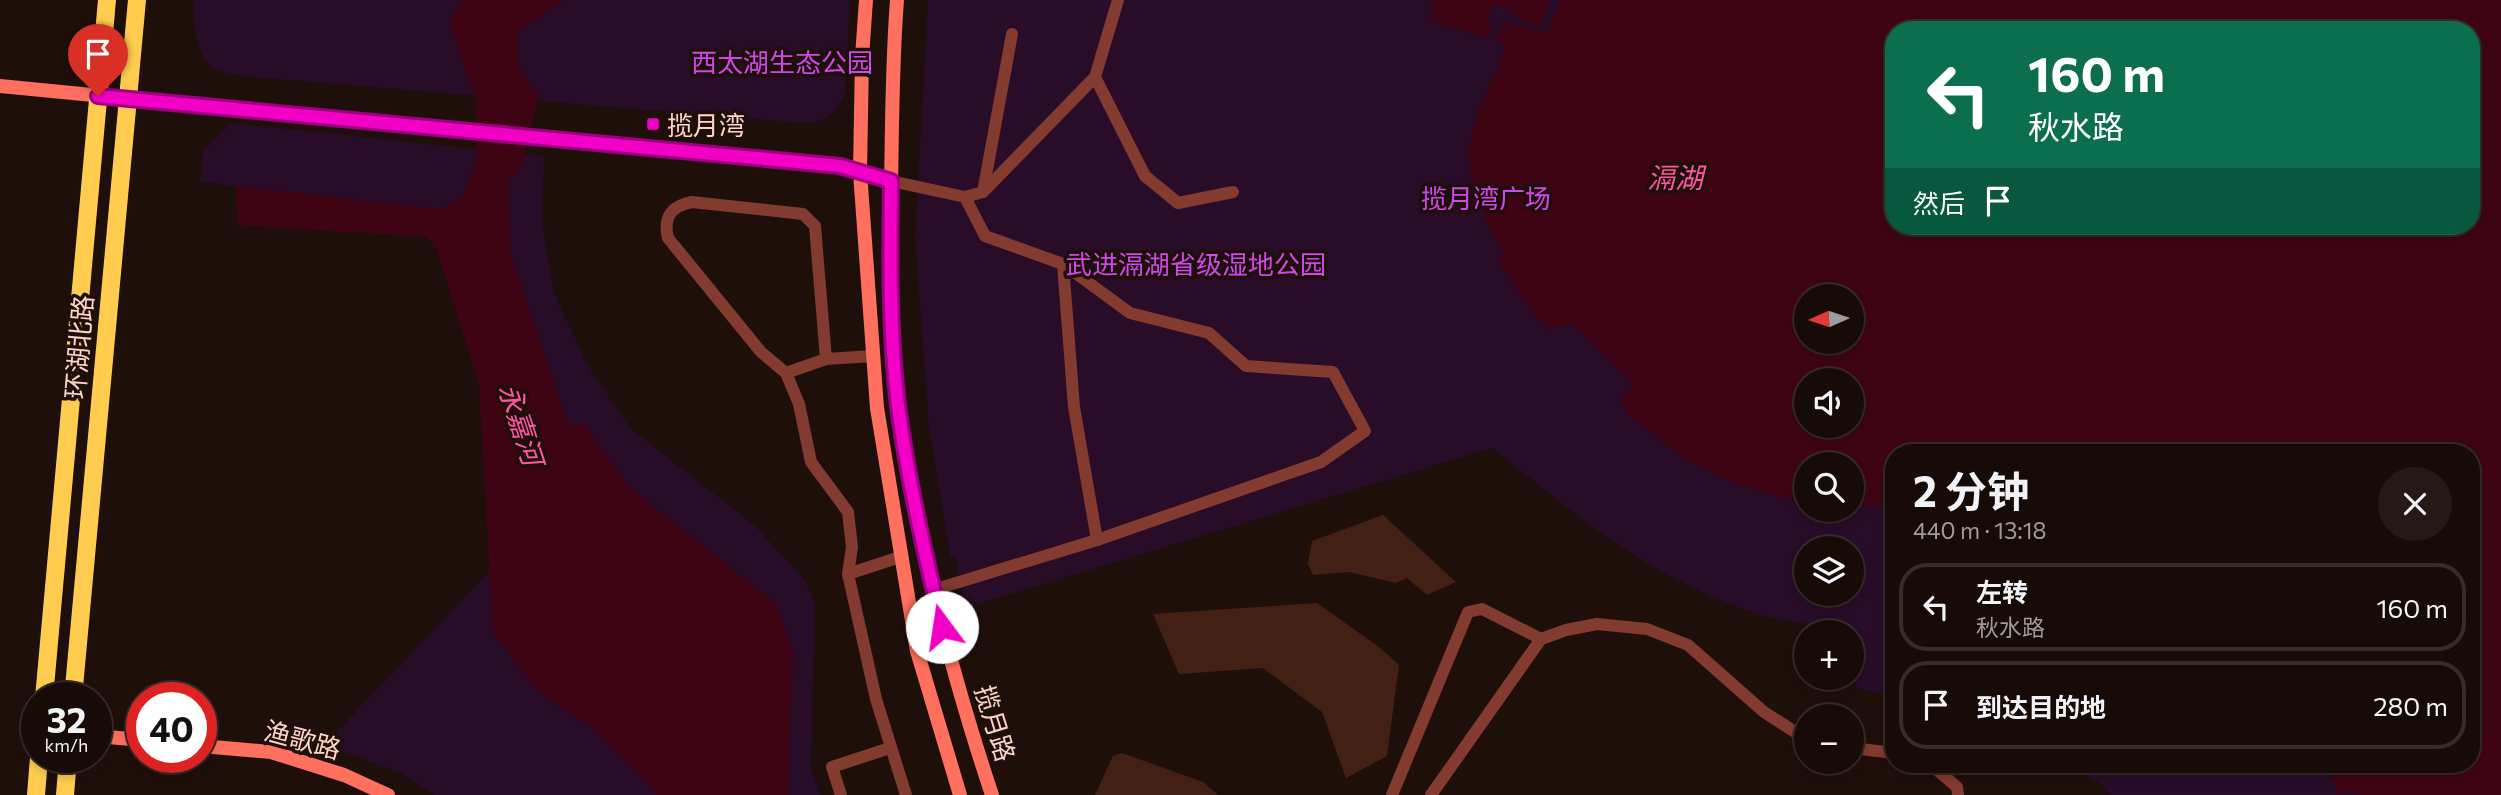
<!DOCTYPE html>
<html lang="zh">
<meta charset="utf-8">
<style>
:root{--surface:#170b08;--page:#241916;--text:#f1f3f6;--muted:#9e9b9c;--line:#362b29}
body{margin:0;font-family:Commissioner,"Noto Sans SC",sans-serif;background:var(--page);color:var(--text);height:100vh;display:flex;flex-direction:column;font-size:26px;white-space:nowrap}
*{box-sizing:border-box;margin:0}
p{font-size:23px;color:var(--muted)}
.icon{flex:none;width:38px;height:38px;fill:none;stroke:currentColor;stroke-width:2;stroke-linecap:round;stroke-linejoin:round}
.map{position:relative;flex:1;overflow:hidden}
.sheet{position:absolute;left:1885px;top:444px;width:595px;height:329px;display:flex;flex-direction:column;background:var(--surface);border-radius:28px;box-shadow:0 4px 10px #0003,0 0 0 2px var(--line)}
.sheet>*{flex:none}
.banner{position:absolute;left:1885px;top:21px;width:595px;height:214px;border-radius:28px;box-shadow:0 4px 10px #0003,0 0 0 2px var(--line);background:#0b6e4f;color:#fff;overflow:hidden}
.needle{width:46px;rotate:267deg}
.fabs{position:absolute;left:1794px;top:284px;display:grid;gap:14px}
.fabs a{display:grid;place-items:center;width:70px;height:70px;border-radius:50%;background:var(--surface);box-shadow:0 4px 10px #0003,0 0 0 2px var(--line);font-size:35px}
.speed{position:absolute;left:21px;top:682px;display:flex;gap:14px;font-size:35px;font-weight:700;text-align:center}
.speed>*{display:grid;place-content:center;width:91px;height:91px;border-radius:50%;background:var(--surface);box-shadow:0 4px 10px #0003,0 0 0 2px var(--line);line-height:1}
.speed small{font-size:18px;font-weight:400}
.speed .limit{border:10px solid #d22;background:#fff;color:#111}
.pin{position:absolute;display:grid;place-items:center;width:60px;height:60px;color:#fff;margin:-72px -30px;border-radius:50% 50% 50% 0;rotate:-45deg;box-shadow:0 0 7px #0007}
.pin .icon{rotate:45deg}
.me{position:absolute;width:77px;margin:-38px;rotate:346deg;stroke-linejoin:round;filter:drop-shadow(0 0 5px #0008)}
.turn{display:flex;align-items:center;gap:24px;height:147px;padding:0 28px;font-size:32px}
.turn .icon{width:91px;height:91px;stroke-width:2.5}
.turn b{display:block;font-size:49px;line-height:60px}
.then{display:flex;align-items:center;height:66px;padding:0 28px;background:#0003;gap:14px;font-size:26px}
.round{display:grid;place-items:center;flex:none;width:74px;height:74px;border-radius:37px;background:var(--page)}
.summary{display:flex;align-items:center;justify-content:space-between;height:119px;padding:0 28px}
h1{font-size:42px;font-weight:700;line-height:52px}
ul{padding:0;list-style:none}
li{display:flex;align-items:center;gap:21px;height:88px;margin:0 14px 10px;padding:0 14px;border:4px solid var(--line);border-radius:28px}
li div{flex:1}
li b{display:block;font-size:26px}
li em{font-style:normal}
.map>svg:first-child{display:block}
</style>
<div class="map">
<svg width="2501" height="795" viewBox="0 0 2501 795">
<rect width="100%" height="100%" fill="#1f0f0a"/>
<g fill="#290c28" fill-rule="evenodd">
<path d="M194 0H850L845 94 834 113 815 123 790 122 242 76C234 74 221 73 214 68 195 56 193 20 194 0Z"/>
<path d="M928 0H2501V795H2111L2101 784 2070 765H2471V453H1894L1893 697 1857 688 1852 668V632H1841C1813 622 1781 622 1752 612 1651 578 1574 514 1492 448L964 608 956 559 950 556 929 428 915 237ZM1894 30H2471V226H1894ZM1806 296H1852V341H1806ZM1806 380H1852V425H1806ZM1806 464H1852V509H1806ZM1806 548H1852V593H1806Z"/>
<polygon points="230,123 544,156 542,222 554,293 588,366 630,428 755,526 805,580 815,602 811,767 820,795 435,795 402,774 325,744 564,493 473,225 200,181 203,151"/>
</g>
<g fill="#3e0414" fill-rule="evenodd">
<polygon points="463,0 565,0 517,32 519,68 539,95 521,169 508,180 511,256 568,425 585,424 629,487 775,603 793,652 788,795 658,795 590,726 536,690 493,631 479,385 437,250 427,237 237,225 236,186 441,209 462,196 475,166 476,103 449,22"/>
<polygon points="1432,0 1550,0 1541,27 1514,16 1515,11 1493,4 1488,24 1492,25 1488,38 1430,21"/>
<path d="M1560 0H2501V795H2358L2357 792 2338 795 2327 765H2471V453H1894L1893 505 1852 506V464H1806V501C1770 496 1734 485 1702 468 1675 454 1652 432 1627 414L1628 410 1619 402 1633 384 1572 323 1548 329 1521 297 1497 259 1505 256 1488 226 1475 193 1467 152 1480 106 1507 46 1496 42 1503 21 1546 34ZM1894 30H2471V226H1894ZM1806 296H1852V341H1806ZM1806 380H1852V425H1806Z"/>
</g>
<g fill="#422114">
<polygon points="1383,515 1456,582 1427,595 1407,578 1396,583 1349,572 1313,575 1308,564 1312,541"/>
<polygon points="1317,603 1379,647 1399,665 1387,756 1346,778 1322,712 1263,668 1179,674 1153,614"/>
<polygon points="1122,753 1203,782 1218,795 1095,795 1113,756"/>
</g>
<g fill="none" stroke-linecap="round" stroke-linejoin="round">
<g stroke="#833a2f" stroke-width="12">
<polyline points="1095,77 1145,176 1178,203 1233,192"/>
<polyline points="891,181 965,197 985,236 1063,264 1130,313 1209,333 1246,366 1333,372 1365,431 1321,462 1097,540 933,590"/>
<polyline points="983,192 1012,34"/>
<polyline points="965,197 983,192 1095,77 1118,0"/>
<polyline points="1063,264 1074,407 1097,540"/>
<path d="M826 359 815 226 803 214 692 202C671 206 663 217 668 238L761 352 786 373 799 404 811 462 848 512 852 547 848 574"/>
<polyline points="786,373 826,359 873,356"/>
<polyline points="900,557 848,574 876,699 906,795"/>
<polyline points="1852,748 1894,753"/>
<polyline points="1931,765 1957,787 1958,795"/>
<polyline points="841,795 832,767 890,748"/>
<polyline points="1392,795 1468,612 1482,609 1541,639"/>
<polyline points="1431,795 1541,639 1566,630 1597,624 1647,629 1688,645 1764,712 1806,739"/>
</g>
<g stroke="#ff705f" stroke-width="14">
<polyline points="866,0 862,57 860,172 877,408 917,651 960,795"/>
<path d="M897 0C892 64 892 127 891 191 890 263 889 337 899 408 917 540 950 669 992 795"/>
<polyline points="0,86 541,139 840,166 891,181"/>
<polyline points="96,736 142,740"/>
<polyline points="201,746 271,752 344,775 388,795"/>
</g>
<g stroke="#ffcc4f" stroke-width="18">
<polyline points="44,698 107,0"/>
<polyline points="73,698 137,0"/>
<polyline points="36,795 39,758"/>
<polyline points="65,795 68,758"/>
</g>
</g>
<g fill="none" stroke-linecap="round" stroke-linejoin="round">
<g stroke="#9e0081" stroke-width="18">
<path id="route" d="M98 96 840 166 891 181C890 256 889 331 898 406 908 481 925 554 942 627"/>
</g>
<use href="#route" stroke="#f300c6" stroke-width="12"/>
</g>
<rect fill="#f300c6" stroke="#1f0f0a" stroke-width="2.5" x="646" y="117" width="14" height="14" rx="3.5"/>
<g text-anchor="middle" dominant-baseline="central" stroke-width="7" stroke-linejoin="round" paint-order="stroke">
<g font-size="26" fill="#d047eb" stroke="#1f0f0a">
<text x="782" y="61">西太湖生态公园</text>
<text x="1486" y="197">揽月湾广场</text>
<text x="1196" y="263">武进滆湖省级湿地公园</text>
</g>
<g font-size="26" fill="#ffd3c8" stroke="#1f0f0a" text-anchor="start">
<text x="667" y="124">揽月湾</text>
</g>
<g font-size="26" fill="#ffd3c8" stroke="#1f0f0a">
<text transform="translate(78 347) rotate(-85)">环湖北路</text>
<text transform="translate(996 723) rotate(73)">揽月路</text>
<text transform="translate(303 739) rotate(15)">渔歌路</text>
</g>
<g font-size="28" font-style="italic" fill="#ff56a3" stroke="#1f0f0a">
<text x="1675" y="177">滆湖</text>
<text transform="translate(522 424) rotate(72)">永嘉河</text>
</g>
</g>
</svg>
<div class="fabs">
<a><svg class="needle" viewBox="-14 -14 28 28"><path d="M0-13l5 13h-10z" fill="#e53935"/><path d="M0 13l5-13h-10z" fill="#9e9b9c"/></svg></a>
<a><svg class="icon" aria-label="sound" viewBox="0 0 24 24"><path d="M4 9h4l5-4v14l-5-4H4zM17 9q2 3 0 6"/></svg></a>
<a><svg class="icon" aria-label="search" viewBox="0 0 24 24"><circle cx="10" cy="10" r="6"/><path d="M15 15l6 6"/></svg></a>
<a><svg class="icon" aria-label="layers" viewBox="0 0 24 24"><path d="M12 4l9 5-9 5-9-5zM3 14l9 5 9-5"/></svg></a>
<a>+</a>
<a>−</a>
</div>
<div class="speed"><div>32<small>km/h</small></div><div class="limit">40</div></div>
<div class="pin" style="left:98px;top:96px;background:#d93025"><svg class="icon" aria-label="arrive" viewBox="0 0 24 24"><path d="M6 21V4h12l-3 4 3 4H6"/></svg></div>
<svg class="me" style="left:942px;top:627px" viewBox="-20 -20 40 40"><circle r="19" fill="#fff"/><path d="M0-13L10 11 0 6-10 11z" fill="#f300c6"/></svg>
<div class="banner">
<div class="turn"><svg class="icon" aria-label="left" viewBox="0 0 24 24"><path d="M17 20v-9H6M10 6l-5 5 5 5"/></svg><div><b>160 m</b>秋水路</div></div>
<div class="then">然后<svg class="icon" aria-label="arrive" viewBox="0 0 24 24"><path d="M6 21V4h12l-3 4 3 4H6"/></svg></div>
</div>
<section class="sheet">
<div class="summary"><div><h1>2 分钟</h1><p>440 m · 13:18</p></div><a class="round"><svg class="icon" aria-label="close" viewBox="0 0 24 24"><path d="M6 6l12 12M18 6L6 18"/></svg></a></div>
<ul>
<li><svg class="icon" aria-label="left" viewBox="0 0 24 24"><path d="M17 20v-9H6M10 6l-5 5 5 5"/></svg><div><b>左转</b><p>秋水路</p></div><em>160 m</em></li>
<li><svg class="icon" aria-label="arrive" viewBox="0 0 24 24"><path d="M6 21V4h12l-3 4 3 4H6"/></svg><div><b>到达目的地</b></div><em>280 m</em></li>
</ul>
</section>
</div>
